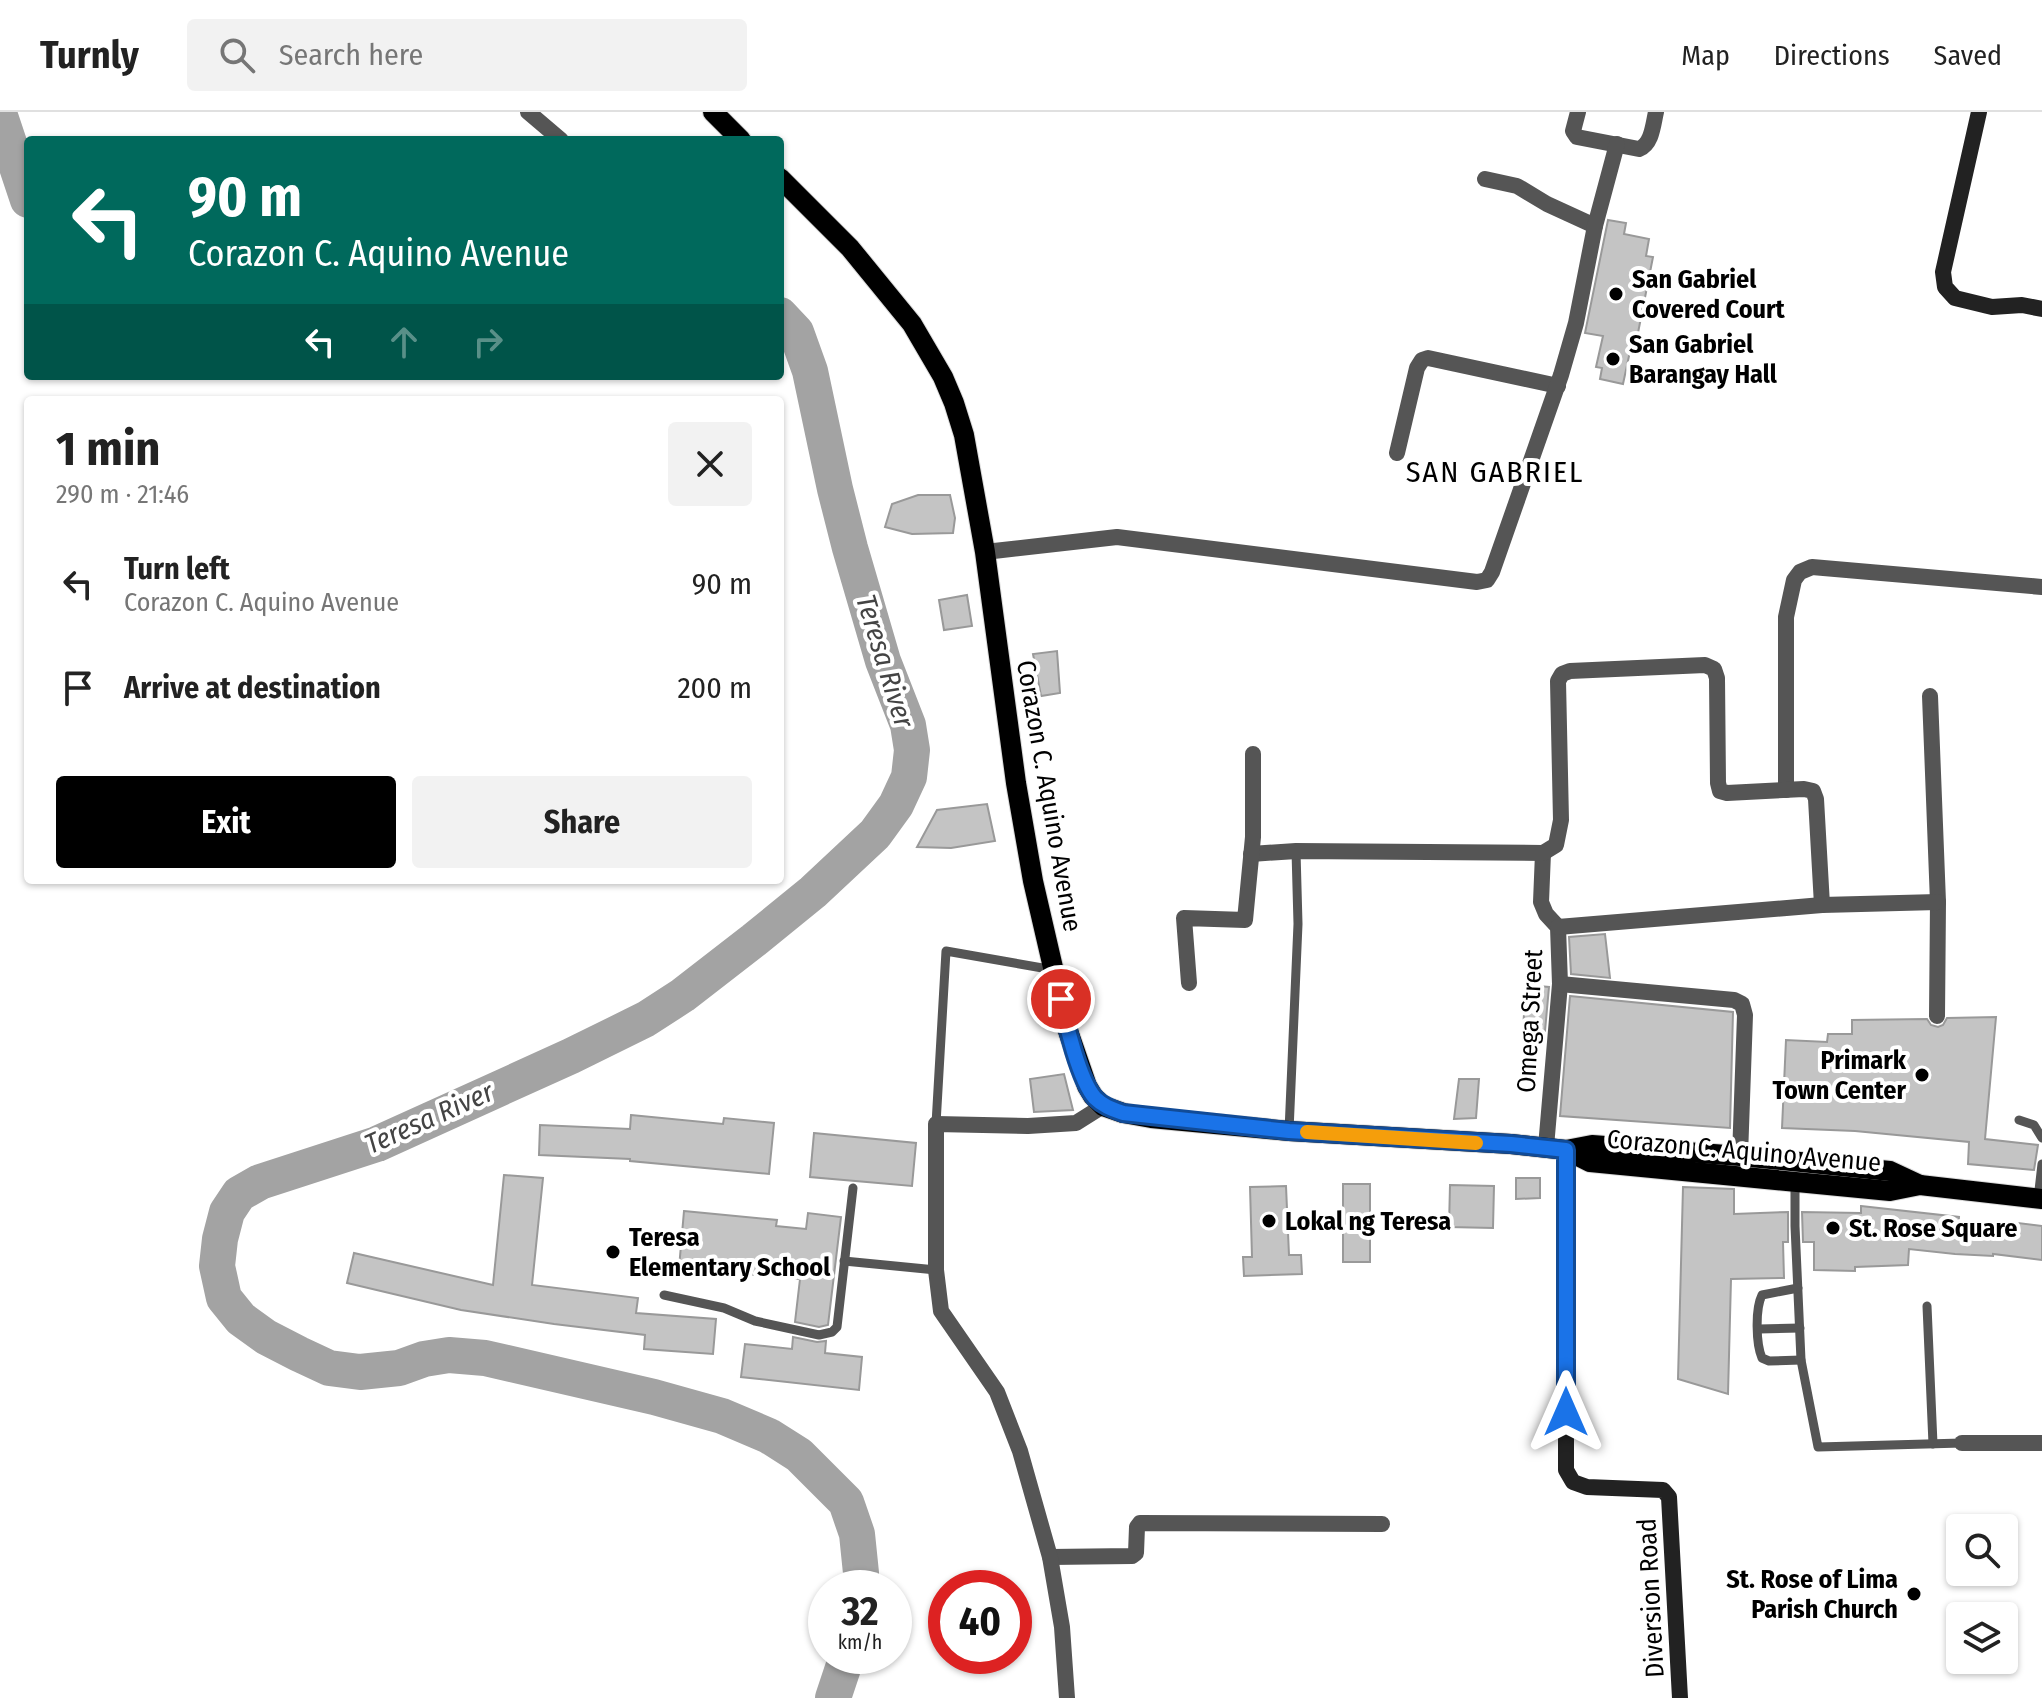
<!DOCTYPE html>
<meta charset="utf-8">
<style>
:root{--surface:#fff;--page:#f2f2f2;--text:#222;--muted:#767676;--line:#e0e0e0;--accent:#000}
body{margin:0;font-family:"Fira Sans Condensed",sans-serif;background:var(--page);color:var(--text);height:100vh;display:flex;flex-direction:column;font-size:30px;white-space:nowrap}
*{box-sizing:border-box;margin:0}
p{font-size:26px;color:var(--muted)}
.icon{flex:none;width:44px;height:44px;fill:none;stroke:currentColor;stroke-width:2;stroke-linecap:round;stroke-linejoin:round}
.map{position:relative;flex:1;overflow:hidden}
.panel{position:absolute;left:24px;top:284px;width:760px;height:488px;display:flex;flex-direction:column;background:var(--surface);border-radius:8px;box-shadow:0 2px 6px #0004}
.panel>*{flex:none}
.top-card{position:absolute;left:24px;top:24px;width:760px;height:244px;border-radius:8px;box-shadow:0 2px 6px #0004;background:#00695c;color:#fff;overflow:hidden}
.fabs{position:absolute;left:1946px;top:1402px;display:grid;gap:16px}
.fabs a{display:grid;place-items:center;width:72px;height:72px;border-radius:8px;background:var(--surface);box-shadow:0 2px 6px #0004;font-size:40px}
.speed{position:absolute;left:808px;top:1458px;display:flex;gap:16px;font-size:40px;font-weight:700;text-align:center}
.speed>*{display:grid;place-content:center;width:104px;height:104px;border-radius:50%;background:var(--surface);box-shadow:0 2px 6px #0004;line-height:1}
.speed small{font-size:20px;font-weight:400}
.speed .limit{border:12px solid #d22;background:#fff;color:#111}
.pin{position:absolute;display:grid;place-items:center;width:68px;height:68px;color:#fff;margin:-34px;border:4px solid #fff;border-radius:50%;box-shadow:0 2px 8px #0007}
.me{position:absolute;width:88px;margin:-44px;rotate:0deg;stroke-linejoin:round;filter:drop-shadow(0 0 6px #0008)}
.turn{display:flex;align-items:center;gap:28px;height:168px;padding:0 32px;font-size:36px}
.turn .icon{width:104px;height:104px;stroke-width:2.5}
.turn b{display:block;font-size:56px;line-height:68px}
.lanes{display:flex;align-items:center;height:76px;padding:0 32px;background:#0003;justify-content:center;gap:40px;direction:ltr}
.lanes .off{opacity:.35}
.round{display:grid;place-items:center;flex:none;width:84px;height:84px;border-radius:8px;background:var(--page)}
.headline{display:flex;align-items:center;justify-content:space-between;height:136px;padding:0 32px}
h1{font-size:48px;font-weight:700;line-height:60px}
.primary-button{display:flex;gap:16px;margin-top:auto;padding:16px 32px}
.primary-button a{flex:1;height:92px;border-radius:8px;background:var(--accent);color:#fff;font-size:32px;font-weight:700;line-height:92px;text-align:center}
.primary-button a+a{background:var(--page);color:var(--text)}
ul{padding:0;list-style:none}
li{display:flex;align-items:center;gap:24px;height:104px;padding:0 32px}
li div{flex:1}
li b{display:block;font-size:30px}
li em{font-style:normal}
header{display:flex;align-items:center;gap:48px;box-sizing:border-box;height:112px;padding:0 40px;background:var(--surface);border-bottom:2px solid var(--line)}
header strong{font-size:38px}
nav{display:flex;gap:44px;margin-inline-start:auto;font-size:28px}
.search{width:560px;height:72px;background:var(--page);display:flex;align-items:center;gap:20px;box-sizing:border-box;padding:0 28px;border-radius:8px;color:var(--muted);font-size:30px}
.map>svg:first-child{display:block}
</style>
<header>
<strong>Turnly</strong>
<div class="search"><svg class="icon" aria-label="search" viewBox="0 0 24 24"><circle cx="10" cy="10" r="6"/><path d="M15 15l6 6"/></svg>Search here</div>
<nav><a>Map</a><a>Directions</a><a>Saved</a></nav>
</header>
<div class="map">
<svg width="2042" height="1586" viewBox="0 0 2042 1586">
<rect width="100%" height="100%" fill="#fff"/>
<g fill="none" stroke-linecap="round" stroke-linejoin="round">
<g stroke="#a3a3a3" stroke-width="36">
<polyline points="0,4 28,88"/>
<polyline points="780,203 796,220 810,259 835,377 850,436 883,549 908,613 912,638 909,665 896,693 875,722 813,780 754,828 683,883 646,907 571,944 377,1032 260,1070 239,1082 227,1100 220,1127 217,1154 224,1186 241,1207 266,1225 299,1242 329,1256 360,1260 399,1256 424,1247 449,1243 485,1246 654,1285 722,1304 769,1324 799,1343 846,1390 857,1422 861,1461 860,1476"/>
<polyline points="833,1586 847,1544"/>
</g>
</g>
<g fill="#c4c4c4" stroke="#999" stroke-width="2">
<polygon points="1608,108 1626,111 1624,122 1649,127 1646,144 1653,145 1636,231 1632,230 1623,272 1600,267 1602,256 1596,255 1603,224 1585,221"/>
<polygon points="918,383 950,383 955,406 953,421 912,422 885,415 892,392"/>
<polygon points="967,483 972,514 944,518 939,488"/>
<polygon points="1057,539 1060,581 1041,584 1033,542"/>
<polygon points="987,692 995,729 951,736 917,735 937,698"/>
<polygon points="1605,822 1610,866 1571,862 1569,825"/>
<polygon points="1526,873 1549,875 1545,919 1523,917"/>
<polygon points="1570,884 1733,900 1730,1016 1560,1004"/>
<polygon points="1996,905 1985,1027 2038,1033 2034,1058 1968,1052 1969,1030 1855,1019 1782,1016 1786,928 1827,930 1828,922 1852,922 1852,908 1927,907 1931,913 1938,915 1943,913 1947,906"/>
<polygon points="1064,962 1073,998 1034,1000 1030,967"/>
<polygon points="1459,967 1479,967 1476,1006 1454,1007"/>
<polygon points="631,1003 723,1012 724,1006 774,1011 769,1062 630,1049 630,1047 539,1043 540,1013 630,1017"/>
<polygon points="814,1021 916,1031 912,1074 810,1065"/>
<polygon points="504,1063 543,1066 532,1173 638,1186 636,1201 716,1207 713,1242 644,1237 645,1223 554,1212 461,1198 347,1171 354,1141 493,1173"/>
<polygon points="1516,1066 1540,1066 1540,1086 1516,1087"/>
<rect x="1343" y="1072" width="27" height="78"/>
<polygon points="1450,1073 1494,1074 1493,1116 1449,1115"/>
<polygon points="1286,1074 1289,1143 1301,1143 1302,1162 1244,1164 1243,1145 1252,1145 1250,1075"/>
<polygon points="1683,1075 1734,1077 1734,1102 1788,1100 1788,1130 1783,1130 1784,1166 1731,1167 1728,1282 1678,1267"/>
<polygon points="1861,1094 1959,1105 1958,1117 2000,1121 2002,1109 2042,1114 2042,1148 1993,1142 1993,1144 1955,1142 1909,1137 1908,1153 1855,1155 1855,1159 1814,1158 1814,1130 1803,1130 1802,1100 1861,1101"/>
<polygon points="684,1099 777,1108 776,1114 806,1117 808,1101 841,1105 828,1213 819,1215 795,1210 800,1167 679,1156"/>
<polygon points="793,1225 817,1230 826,1229 825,1241 862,1245 859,1278 741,1265 745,1232 792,1237"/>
</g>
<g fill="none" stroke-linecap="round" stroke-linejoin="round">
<g stroke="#dbdbdb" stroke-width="22">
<g id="primary">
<polyline points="713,0 741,28"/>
<polyline points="780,66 850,136 912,212 943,265 954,291 964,323 985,440 1016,671 1033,769 1067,916 1087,974 1093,984 1103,994 1123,1001 1151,1006 1289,1019 1511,1032 1566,1038 1592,1033 1740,1044 1890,1059 1920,1073"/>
<polyline points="1566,1038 1590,1050 1890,1079 1920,1073 2042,1087"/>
</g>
</g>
<g stroke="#555" stroke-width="9">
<polyline points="2019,1008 2034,1013 2042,1026"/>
<polyline points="936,1012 946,839 1054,858"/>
<polyline points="1289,1019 1298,812 1296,739"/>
<polyline points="1795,1068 1795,1114 1801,1248 1818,1335 1962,1331"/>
<polyline points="2038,1087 2042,1052"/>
<polyline points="844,1149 936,1158"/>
<path d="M1798 1176 1762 1183C1755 1197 1756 1232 1762 1246L1769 1249 1801 1248"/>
<polyline points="664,1183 724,1196 755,1209 819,1223 832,1220 837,1215 853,1076"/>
<polyline points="1927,1194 1933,1332"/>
<polyline points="1759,1217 1800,1216"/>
</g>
<g stroke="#555" stroke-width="16">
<polyline points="528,0 561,28"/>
<path d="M1578 0 1573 19 1577 25 1639 37C1652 32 1653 13 1656 0"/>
<polyline points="1485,67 1517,74 1547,92 1595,114"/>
<polyline points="1397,341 1417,256 1422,248 1428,246 1558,274"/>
<polyline points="985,440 1117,425 1477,470 1487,468 1492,460 1561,263 1576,211 1595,114 1617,32"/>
<polyline points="1930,584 1938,790 1937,904"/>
<polyline points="1786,678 1786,505 1794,468 1800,460 1812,455 2042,475"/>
<polyline points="1543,741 1541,790 1546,802 1558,815 1560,872 1546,1035"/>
<polyline points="1251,742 1296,739 1543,741 1556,733 1561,708 1558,569 1562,562 1570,559 1705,553 1714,557 1717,566 1718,671 1720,679 1727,681 1804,677 1813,679 1816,687 1822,793"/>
<polyline points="1558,815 1822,793 1938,790"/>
<polyline points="1189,871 1184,806 1245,808 1253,725 1253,642"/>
<polyline points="1560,872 1734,888 1742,892 1745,903 1740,1044"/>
<polyline points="1962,1331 2042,1331"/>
<polyline points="1050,1445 1132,1444 1136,1441 1137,1415 1140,1411 1382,1412"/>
<polyline points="1067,1586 1062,1515 1050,1445 1020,1339 997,1280 941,1199 936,1158 936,1012 1028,1014 1076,1011 1103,994"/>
</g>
<g stroke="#222" stroke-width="16">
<polyline points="1979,0 1943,160 1945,175 1955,186 1992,195 2022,193 2042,197"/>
<polyline points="1566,1038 1566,1358 1573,1370 1587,1375 1663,1378 1669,1385 1680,1586"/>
</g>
<use href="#primary" stroke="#000" stroke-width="20"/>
</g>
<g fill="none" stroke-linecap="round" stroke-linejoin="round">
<g stroke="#114b97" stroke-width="20">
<path id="route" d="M1061 887C1066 912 1079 968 1095 986 1103 994 1112 997 1123 1001L1289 1019 1511 1032 1566 1038V1300"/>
</g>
<use href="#route" stroke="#1a73e8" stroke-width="14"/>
<polyline stroke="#f59e0b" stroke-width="14" points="1307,1020 1476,1031"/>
</g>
<g fill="#000" stroke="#fff" stroke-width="3">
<circle cx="1616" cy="182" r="8"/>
<circle cx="1613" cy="247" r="8"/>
<circle cx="1922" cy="963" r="8"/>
<circle cx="1269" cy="1109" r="8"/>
<circle cx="1833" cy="1116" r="8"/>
<circle cx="613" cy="1140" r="8"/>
<circle cx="1914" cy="1482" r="8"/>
</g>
<g text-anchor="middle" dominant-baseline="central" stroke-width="8" stroke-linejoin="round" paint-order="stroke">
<g font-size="26" font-weight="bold" fill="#000" stroke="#fff" text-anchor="start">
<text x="1632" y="167">San Gabriel<tspan x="1632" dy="30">Covered Court</tspan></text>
<text x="1629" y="232">San Gabriel<tspan x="1629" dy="30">Barangay Hall</tspan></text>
<text x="1906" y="948" text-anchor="end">Primark<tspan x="1906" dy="30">Town Center</tspan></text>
<text x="1285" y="1109">Lokal ng Teresa</text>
<text x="1849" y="1116">St. Rose Square</text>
<text x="629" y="1125">Teresa<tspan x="629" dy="30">Elementary School</tspan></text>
<text x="1898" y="1467" text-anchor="end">St. Rose of Lima<tspan x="1898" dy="30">Parish Church</tspan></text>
</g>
<g font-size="26" fill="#000" stroke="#fff">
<text transform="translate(1049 684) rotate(80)">Corazon C. Aquino Avenue</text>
<text transform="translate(1530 909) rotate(-87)">Omega Street</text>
<text transform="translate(1744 1039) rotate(5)">Corazon C. Aquino Avenue</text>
<text transform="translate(1651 1486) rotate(-93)">Diversion Road</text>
</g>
<g font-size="28" font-style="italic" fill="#444" stroke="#fff">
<text transform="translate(885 549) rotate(73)">Teresa River</text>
<text transform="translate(429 1006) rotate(-24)">Teresa River</text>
</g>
<g font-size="30" letter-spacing="2" fill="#000" stroke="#fff">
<text x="1495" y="360">SAN GABRIEL</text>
</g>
</g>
</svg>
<div class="fabs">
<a><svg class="icon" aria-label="search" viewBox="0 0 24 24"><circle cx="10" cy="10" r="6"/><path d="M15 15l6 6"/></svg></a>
<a><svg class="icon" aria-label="layers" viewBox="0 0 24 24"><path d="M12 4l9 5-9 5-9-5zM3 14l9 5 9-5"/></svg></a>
</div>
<div class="speed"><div>32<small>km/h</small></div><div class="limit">40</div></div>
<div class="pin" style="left:1061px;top:887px;background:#d93025"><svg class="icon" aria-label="arrive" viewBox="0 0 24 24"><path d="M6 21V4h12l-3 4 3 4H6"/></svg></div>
<svg class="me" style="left:1566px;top:1300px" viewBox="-20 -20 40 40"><path d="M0-17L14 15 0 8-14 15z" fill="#1a73e8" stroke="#fff" stroke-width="4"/></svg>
<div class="top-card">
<div class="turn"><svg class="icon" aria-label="left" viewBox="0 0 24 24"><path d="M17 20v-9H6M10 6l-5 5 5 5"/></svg><div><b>90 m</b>Corazon C. Aquino Avenue</div></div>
<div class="lanes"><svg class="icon" aria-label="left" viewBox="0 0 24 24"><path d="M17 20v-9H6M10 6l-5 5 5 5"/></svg><svg class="icon off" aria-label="ahead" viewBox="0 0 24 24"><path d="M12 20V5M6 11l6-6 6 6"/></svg><svg class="icon off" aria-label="right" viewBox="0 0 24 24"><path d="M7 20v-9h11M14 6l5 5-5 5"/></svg></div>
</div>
<section class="panel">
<div class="headline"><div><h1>1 min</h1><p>290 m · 21:46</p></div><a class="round"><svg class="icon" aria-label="close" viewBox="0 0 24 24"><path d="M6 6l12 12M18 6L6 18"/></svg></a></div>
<ul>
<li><svg class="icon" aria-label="left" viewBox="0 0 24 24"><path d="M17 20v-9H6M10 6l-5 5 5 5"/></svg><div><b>Turn left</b><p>Corazon C. Aquino Avenue</p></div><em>90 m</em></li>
<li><svg class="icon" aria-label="arrive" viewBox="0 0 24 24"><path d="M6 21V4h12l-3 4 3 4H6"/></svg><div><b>Arrive at destination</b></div><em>200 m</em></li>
</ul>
<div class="primary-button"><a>Exit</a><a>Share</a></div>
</section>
</div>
